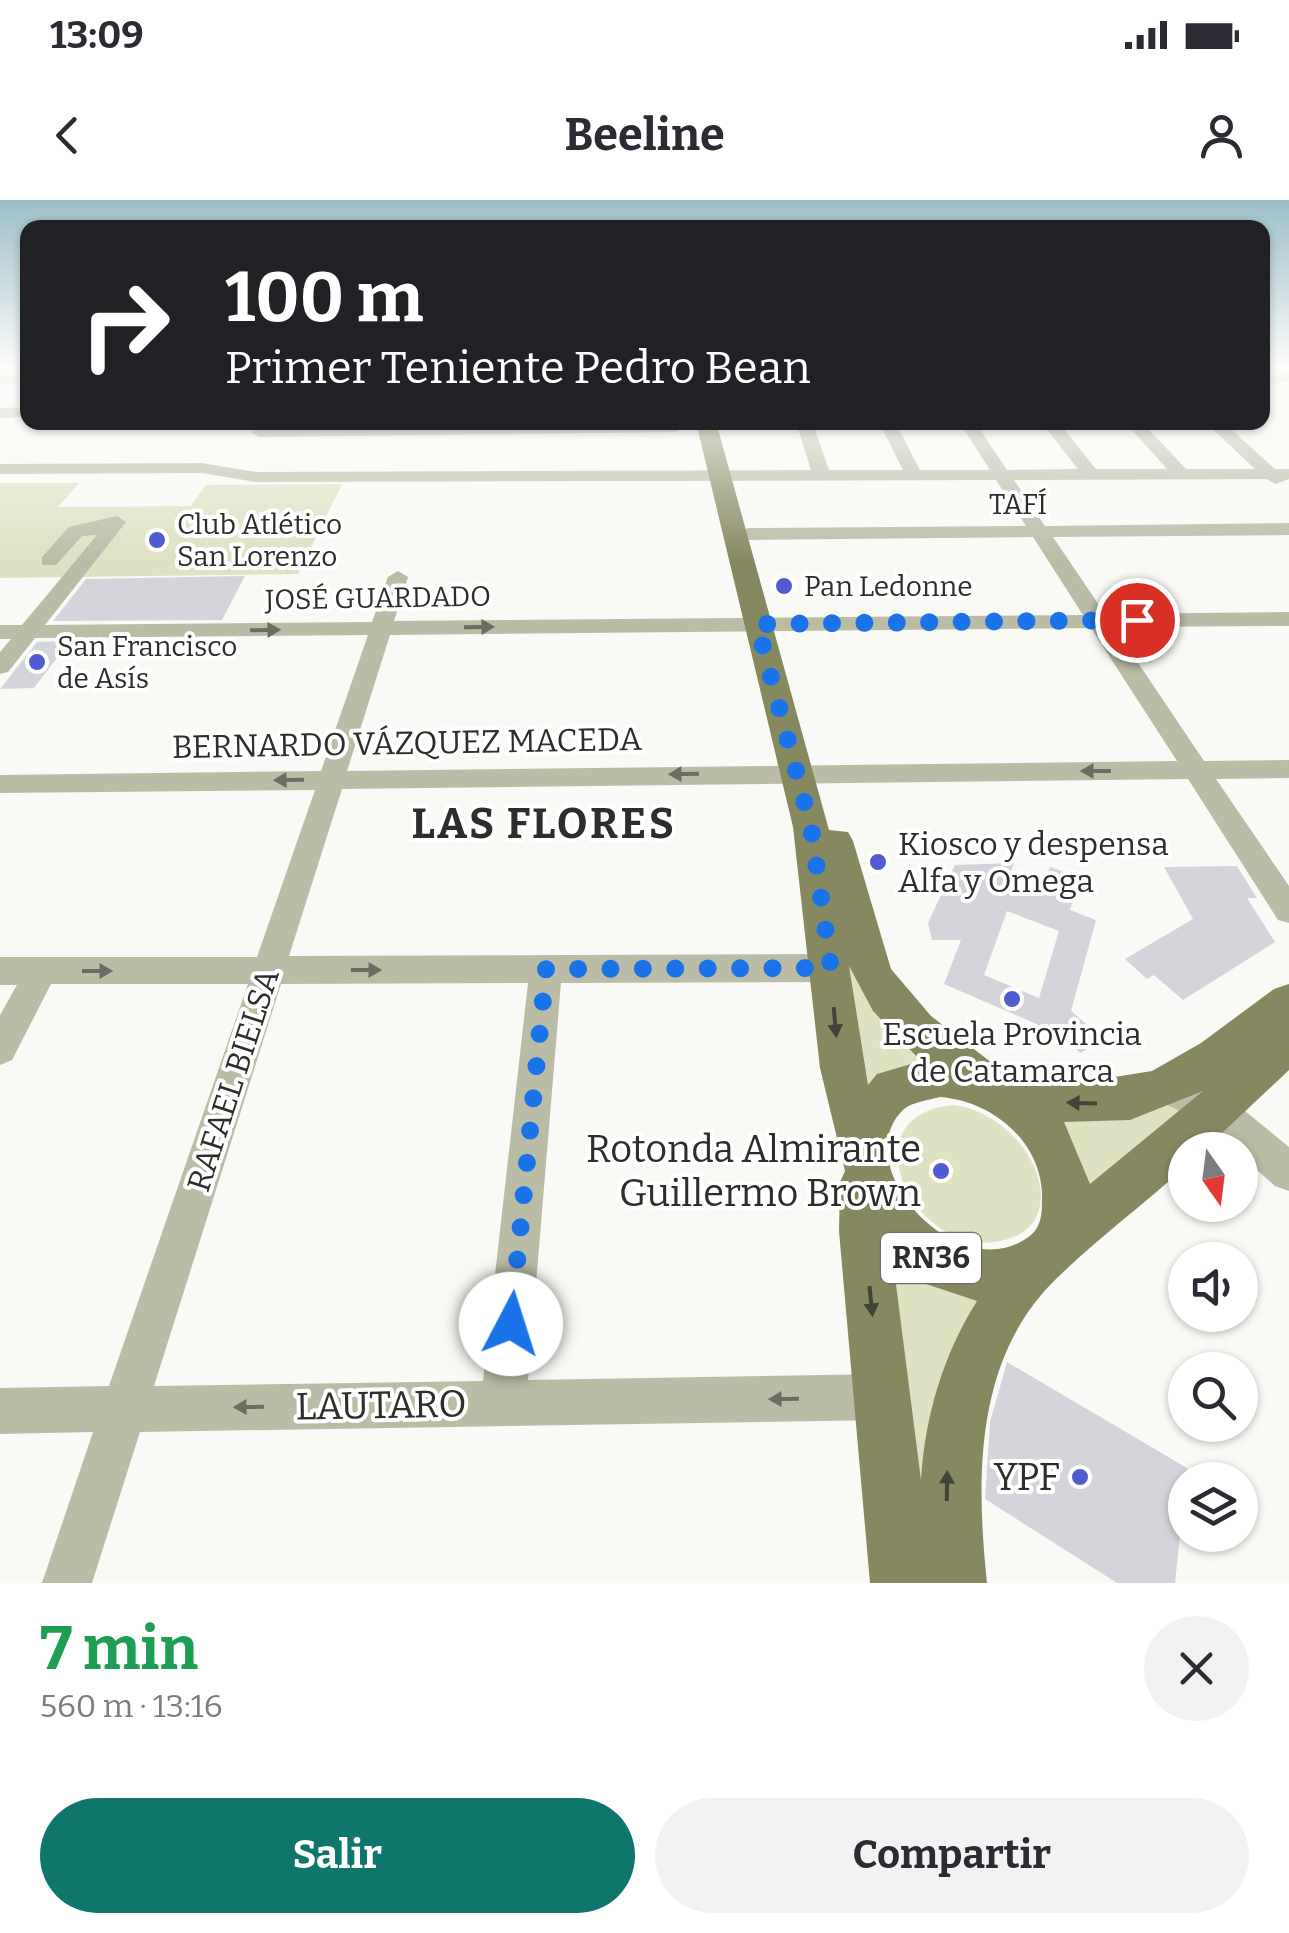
<!DOCTYPE html>
<html lang="es">
<meta charset="utf-8">
<style>
:root{--surface:#fff;--page:#f2f2f3;--text:#2b2b33;--muted:#7c7c81;--accent:#0f766e}
body{margin:0;font-family:Bitter,serif;background:var(--page);color:var(--text);height:100vh;display:flex;flex-direction:column;font-size:38px;white-space:nowrap}
*{box-sizing:border-box;margin:0}
p{font-size:32px;color:var(--muted)}
.icon{flex:none;width:55px;height:55px;fill:none;stroke:currentColor;stroke-width:2;stroke-linecap:round;stroke-linejoin:round}
.map{position:relative;height:1383px;overflow:hidden}
.details{display:flex;flex-direction:column;background:var(--surface);flex:1}
.details>*{flex:none}
.banner{position:absolute;left:20px;top:20px;width:1250px;height:210px;border-radius:20px;box-shadow:0 2px 8px #0004;background:#202124;color:#fff;overflow:hidden}
.needle{width:65px;rotate:166deg}
.tools{position:absolute;left:1168px;top:932px;display:grid;gap:20px}
.tools a{display:grid;place-items:center;width:90px;height:90px;border-radius:50%;background:var(--surface);box-shadow:0 2px 8px #0004;font-size:50px}
.pin{position:absolute;display:grid;place-items:center;width:85px;height:85px;color:#fff;margin:-42px;border:5px solid #fff;border-radius:50%;box-shadow:0 2px 10px #0007}
.me{position:absolute;width:110px;margin:-55px;rotate:5deg;stroke-linejoin:round;filter:drop-shadow(0 0 8px #0008)}
.turn{display:flex;align-items:center;gap:35px;height:210px;padding:0 40px;font-size:45px}
.turn .icon{width:130px;height:130px;stroke-width:2.5}
.turn b{display:block;font-size:70px;line-height:85px}
.round{display:grid;place-items:center;flex:none;width:105px;height:105px;border-radius:52px;background:var(--page)}
.head{display:flex;align-items:center;justify-content:space-between;height:170px;padding:0 40px}
h1{font-size:60px;font-weight:700;line-height:75px;color:#1e9e55}
.primary-button{display:flex;gap:20px;margin-top:auto;padding:20px 40px}
.primary-button a{flex:1;height:115px;border-radius:60px;background:var(--accent);color:#fff;font-size:40px;font-weight:700;line-height:115px;text-align:center}
.primary-button a+a{background:var(--page);color:var(--text)}
.status{display:flex;justify-content:space-between;align-items:center;height:70px;padding:0 50px;background:var(--surface);direction:ltr}
.status svg{height:28px;fill:currentColor}
header{display:flex;justify-content:space-between;align-items:center;height:130px;padding:0 40px;background:var(--surface);font-size:45px;font-weight:700}
.map>svg:first-child{display:block}
</style>
<div class="status"><b>13:09</b><svg viewBox="0 0 49 12"><path d="M0 12V9h3v3zM5 12V6h3v6zM10 12V3h3v9zM15 12V0h3v12zM26 1h20v11H26zM47 4h2v5h-2z"/></svg></div>
<header><svg class="icon" aria-label="back" viewBox="0 0 24 24"><path d="M15 5l-7 7 7 7"/></svg>Beeline<svg class="icon" aria-label="person" viewBox="0 0 24 24"><circle cx="12" cy="8" r="4"/><path d="M4 21q1-7 8-7t8 7"/></svg></header>
<div class="map">
<svg width="1289" height="1383" viewBox="0 0 1289 1383">
<rect width="100%" height="100%" fill="#f9f9f5"/>
<g fill="#dee1c2">
<polygon points="0,283 79,283 58,307 191,306 206,285 342,284 298,374 0,378"/>
<polygon points="837,685 926,860 860,895"/>
<polygon points="1166,904 1187,909 1085,1000 1037,909"/>
<path d="M955 905C1036 918 1080 1032 994 1042 910 1052 847 913 955 905Z"/>
<polygon points="880,1034 984,1086 918,1383"/>
</g>
<g fill="#d4d5da" fill-rule="evenodd">
<polygon points="245,376 222,420 53,421 86,379"/>
<polygon points="70,441 34,488 0,489 37,442"/>
<path d="M1014 663 1010 675 1043 688 1050 667 1080 678 1070 710 1096 720 1071 811 1105 840 1080 853 1062 835 944 784 961 740H932L928 723 955 665ZM1007 711 1059 731 1039 798 984 775Z"/>
<polygon points="1237,666 1257,698 1247,698 1275,742 1183,800 1154,775 1147,779 1125,759 1193,719 1164,667"/>
<polygon points="1007,1162 1187,1268 1175,1383 1117,1383 985,1299 990,1222"/>
</g>
<g fill="none" stroke-linecap="round" stroke-linejoin="round">
<g fill="#babca6" fill-rule="evenodd">
<polygon points="1289,173 1289,181 1262,186 1262,178"/>
<rect x="0" y="175" width="28" height="8"/>
<polygon points="28,207 28,217 0,218 0,208"/>
<polygon points="650,222 677,222 684,227 676,232 259,237 251,232 259,227"/>
<path d="M796 222H812L829 270H903L879 222H895L920 270H990L959 222H975L1007 270 1078 269 1041 222H1058L1096 269H1167L1125 222H1142L1186 269H1255L1205 222H1223L1275 269H1289V279L1276 284 1266 279 1014 280 1045 326 1289 323V335L1053 337 1105 414 1289 412V426L1114 427 1204 561 1289 560V578L1216 579 1289 686V723L1278 720 1188 579 342 589 289 756 831 754 842 758 847 768 842 778 831 782 561 783 528 1180 881 1174 897 1181 904 1197 897 1213 881 1220 140 1232 92 1383H42L93 1232 0 1234V1188L109 1186 248 784H51L12 860 0 865V815L17 785H0V757H257L315 590 0 593V575L321 571 368 435 35 438 8 472 0 474V452L11 439H0V425H22L97 335 82 336 56 365H42V357L69 327 117 316 126 322 45 425 372 422 388 377 398 371 408 377 394 421 1083 415 1033 337 748 340 738 334 748 328 1026 326 996 280 256 282 202 273 0 274V264L202 263 256 272 811 270ZM1091 428 1177 561 347 571 390 435ZM528 783 483 1181 154 1186 281 784Z"/>
<polygon points="1170,871 1229,898 1289,947 1289,991 1275,986 1203,922 1157,900 1152,888 1157,876"/>
</g>
<path fill="#868960" fill-rule="evenodd" d="M696 222H716L829 630 848 632 853 641 891 769 931 816 1005 873 1096 880 1152 871 1201 843 1274 789 1289 784V870L1204 950H1185V967C1143 1005 1097 1039 1057 1078 974 1158 976 1278 987 1383H870L839 1031 840 982 845 971 820 868 793 627ZM849 766 873 811 921 861 877 874 868 885ZM1203 891 1090 984 1064 922 1130 920ZM940 897C994 901 1044 944 1042 1000 1042 1014 1041 1026 1031 1035 960 1092 844 965 904 909 913 902 929 900 940 897ZM893 1061 920 1082 977 1101C943 1155 925 1216 921 1280Z"/>
</g>
<defs><path id="oneway-solid" d="M-6-.8H1V-3.2L6.5 0L1 3.2V.8H-6Z" transform="scale(2.5)"/></defs>
<g fill="#6c6d62">
<use href="#oneway-solid" transform="translate(479 427) rotate(-1)"/>
<use href="#oneway-solid" transform="translate(265 430) rotate(-1)"/>
<use href="#oneway-solid" transform="translate(1096 571) rotate(180)"/>
<use href="#oneway-solid" transform="translate(684 574) rotate(179)"/>
<use href="#oneway-solid" transform="translate(289 580) rotate(179)"/>
<use href="#oneway-solid" transform="translate(366 770)"/>
<use href="#oneway-solid" transform="translate(97 771)"/>
<use href="#oneway-solid" transform="translate(784 1199) rotate(179)"/>
<use href="#oneway-solid" transform="translate(249 1207) rotate(179)"/>
</g>
<g fill="#434438">
<use href="#oneway-solid" transform="translate(835 822) rotate(85)"/>
<use href="#oneway-solid" transform="translate(1082 903) rotate(-178)"/>
<use href="#oneway-solid" transform="translate(871 1101) rotate(84)"/>
<use href="#oneway-solid" transform="translate(947 1286) rotate(-89)"/>
</g>
<linearGradient id="sky" x2="0" y2="1"><stop stop-color="#9cbec8"/><stop offset="0.46" stop-color="#fcfcfa"/><stop offset="1" stop-color="#fcfcfa" stop-opacity="0"/></linearGradient>
<rect width="1289" height="361" fill="url(#sky)"/>
<g fill="none" stroke-linecap="round" stroke-linejoin="round">
<polyline stroke="#1a73e8" stroke-width="18" stroke-dasharray="0 32.4" points="511,1124 546,769 831,768 811,627 757,424 1137,420"/>
</g>
<g fill="#525bd1" stroke="#fff" stroke-width="4">
<circle cx="157" cy="340" r="10"/>
<circle cx="784" cy="386" r="10"/>
<circle cx="37" cy="462" r="10"/>
<circle cx="878" cy="662" r="10"/>
<circle cx="1012" cy="799" r="10"/>
<circle cx="941" cy="971" r="10"/>
<circle cx="1080" cy="1277" r="10"/>
</g>
<g text-anchor="middle" dominant-baseline="central" stroke-width="8" stroke-linejoin="round" paint-order="stroke">
<g font-size="28" fill="#2d2d2b" stroke="#fff">
<text x="1018" y="304">TAFÍ</text>
<text transform="translate(378 398) rotate(-1)">JOSÉ GUARDADO</text>
</g>
<g font-size="28" fill="#2d2d2b" stroke="#fff" text-anchor="start">
<text x="177" y="324">Club Atlético<tspan x="177" dy="32">San Lorenzo</tspan></text>
<text x="804" y="386">Pan Ledonne</text>
<text x="57" y="446">San Francisco<tspan x="57" dy="32">de Asís</tspan></text>
</g>
<rect fill="#fff" stroke="#6c6c6b" stroke-width="2.5" x="881" y="1033" width="100" height="50" rx="8"/>
<g font-size="30" font-weight="bold" fill="#2d2d2b">
<text x="931" y="1058">RN36</text>
</g>
<g font-size="32" fill="#2d2d2b" stroke="#fff">
<text transform="translate(407 543) rotate(-1)">BERNARDO VÁZQUEZ MACEDA</text>
<text transform="translate(233 880) rotate(-72)">RAFAEL BIELSA</text>
</g>
<g font-size="32" fill="#2d2d2b" stroke="#fff" text-anchor="start">
<text x="898" y="644">Kiosco y despensa<tspan x="898" dy="37">Alfa y Omega</tspan></text>
<text x="1012" y="834" text-anchor="middle">Escuela Provincia<tspan x="1012" dy="37">de Catamarca</tspan></text>
</g>
<g font-size="38" fill="#2d2d2b" stroke="#fff" text-anchor="end">
<text x="921" y="949">Rotonda Almirante<tspan x="921" dy="44">Guillermo Brown</tspan></text>
<text x="1060" y="1277">YPF</text>
</g>
<g font-size="38" fill="#2d2d2b" stroke="#fff">
<text transform="translate(381 1205) rotate(-1)">LAUTARO</text>
</g>
<g font-size="42" font-weight="bold" letter-spacing="2.5" fill="#2d2d2b" stroke="#fff">
<text x="544" y="624">LAS FLORES</text>
</g>
</g>
</svg>
<div class="tools">
<a><svg class="needle" viewBox="-14 -14 28 28"><path d="M0-13l5 13h-10z" fill="#e53935"/><path d="M0 13l5-13h-10z" fill="#7c7c81"/></svg></a>
<a><svg class="icon" aria-label="sound" viewBox="0 0 24 24"><path d="M4 9h4l5-4v14l-5-4H4zM17 9q2 3 0 6"/></svg></a>
<a><svg class="icon" aria-label="search" viewBox="0 0 24 24"><circle cx="10" cy="10" r="6"/><path d="M15 15l6 6"/></svg></a>
<a><svg class="icon" aria-label="layers" viewBox="0 0 24 24"><path d="M12 4l9 5-9 5-9-5zM3 14l9 5 9-5"/></svg></a>
</div>
<div class="pin" style="left:1137px;top:420px;background:#d93025"><svg class="icon" aria-label="arrive" viewBox="0 0 24 24"><path d="M6 21V4h12l-3 4 3 4H6"/></svg></div>
<svg class="me" style="left:511px;top:1124px" viewBox="-20 -20 40 40"><circle r="19" fill="#fff"/><path d="M0-13L10 11 0 6-10 11z" fill="#1a73e8"/></svg>
<div class="banner">
<div class="turn"><svg class="icon" aria-label="right" viewBox="0 0 24 24"><path d="M7 20v-9h11M14 6l5 5-5 5"/></svg><div><b>100 m</b>Primer Teniente Pedro Bean</div></div>
</div>
</div>
<section class="details">
<div class="head"><div><h1>7 min</h1><p>560 m · 13:16</p></div><a class="round"><svg class="icon" aria-label="close" viewBox="0 0 24 24"><path d="M6 6l12 12M18 6L6 18"/></svg></a></div>
<div class="primary-button"><a>Salir</a><a>Compartir</a></div>
</section>
